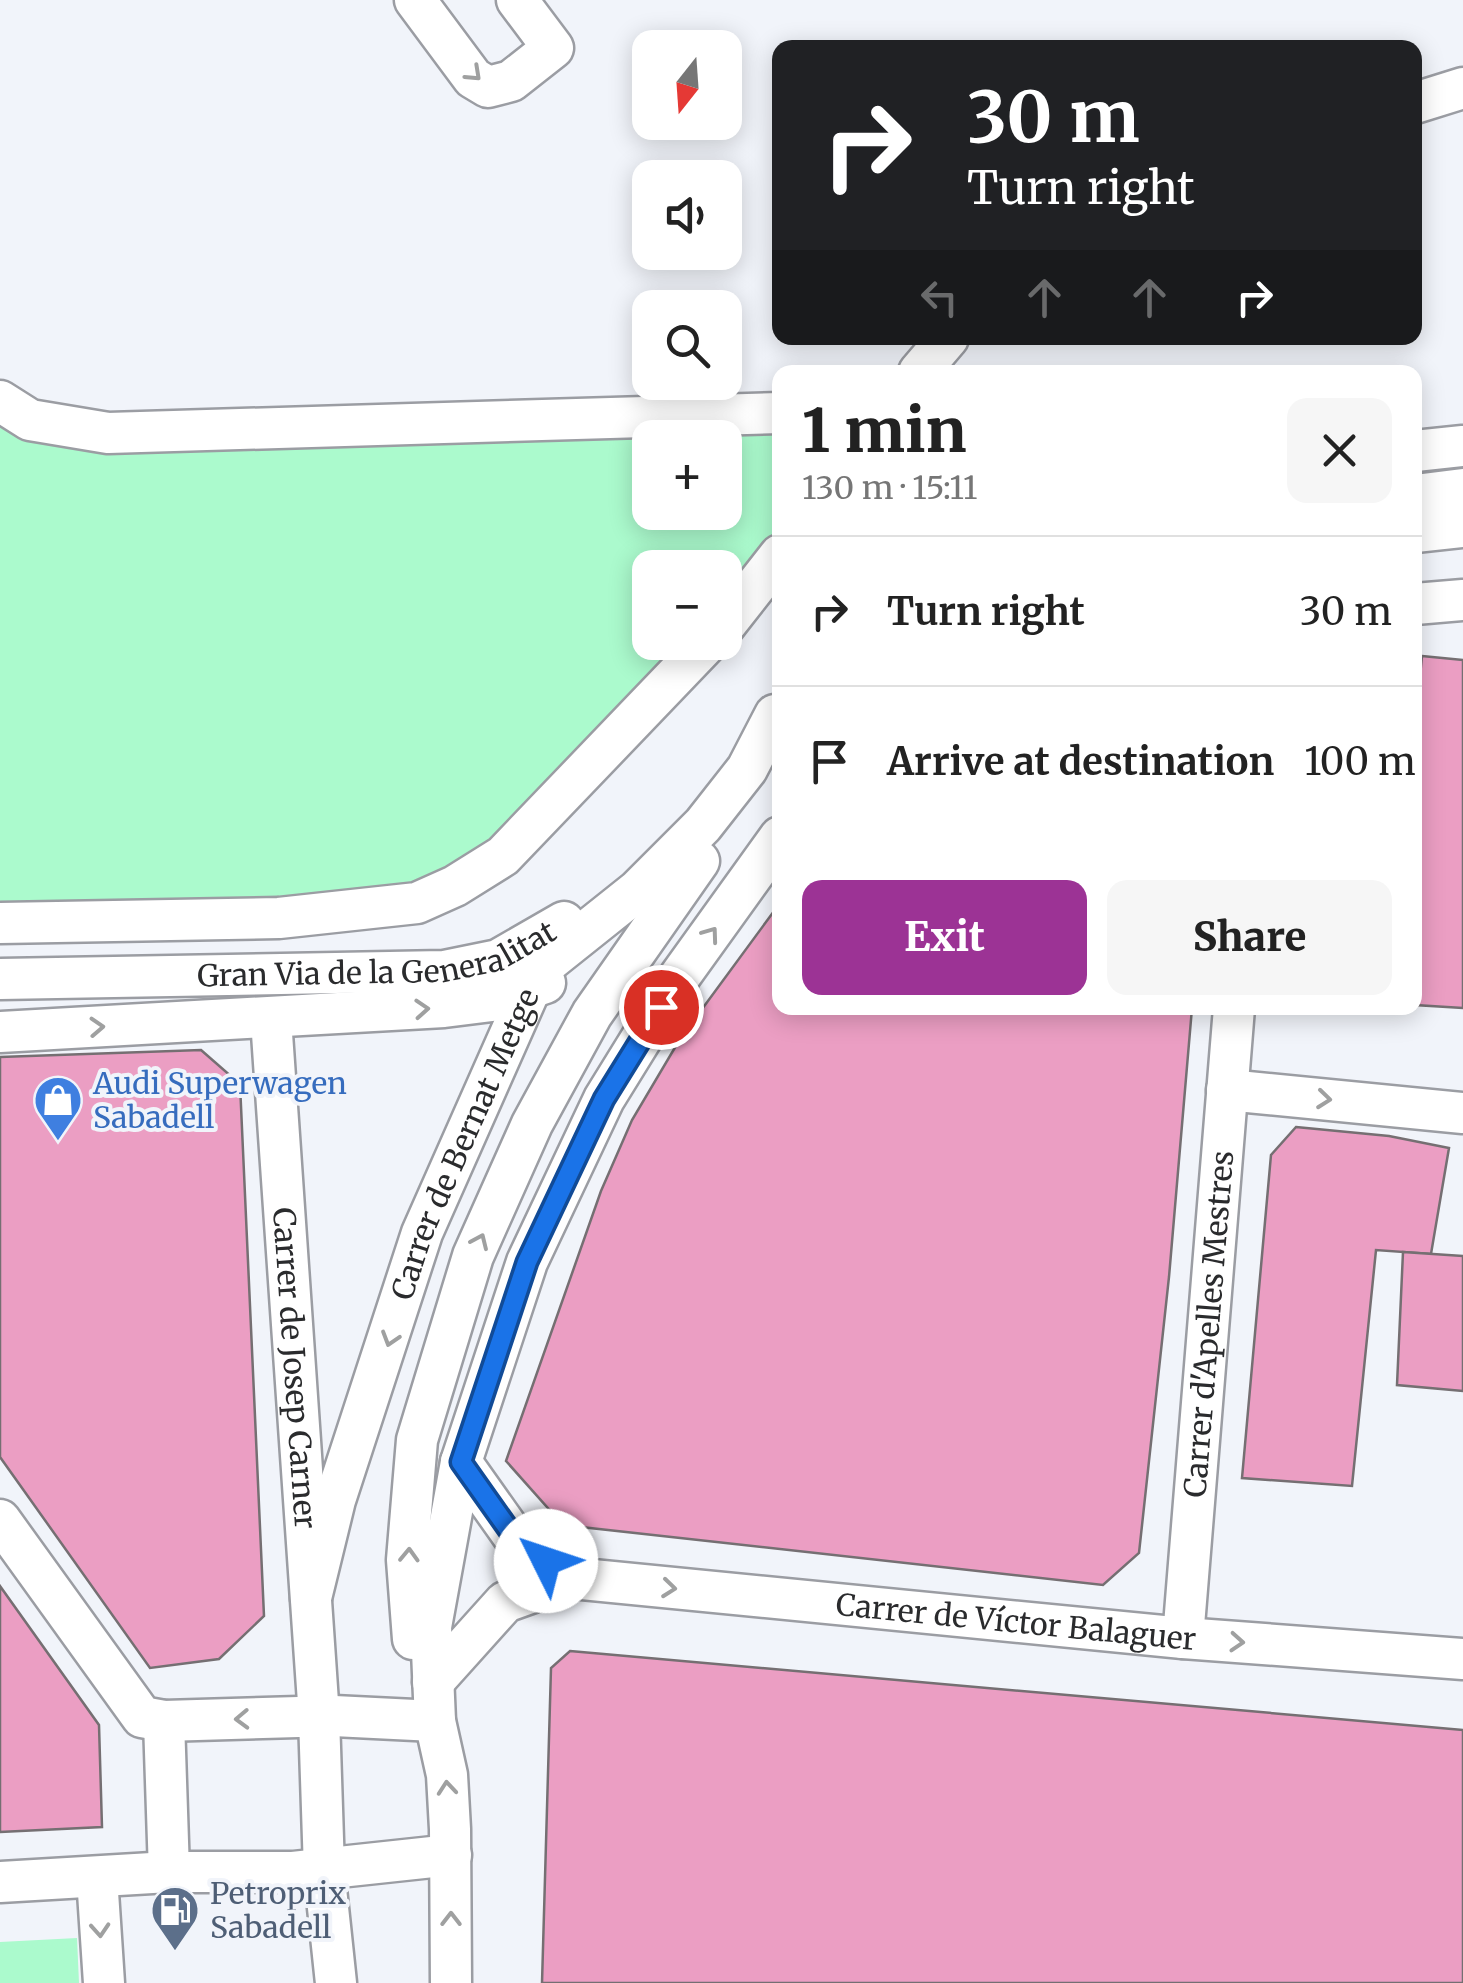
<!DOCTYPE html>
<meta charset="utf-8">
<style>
:root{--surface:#fff;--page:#f6f6f6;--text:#222;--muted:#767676;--line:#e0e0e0;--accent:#9c3395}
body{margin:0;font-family:Merriweather,serif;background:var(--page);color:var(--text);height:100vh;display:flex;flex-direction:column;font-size:38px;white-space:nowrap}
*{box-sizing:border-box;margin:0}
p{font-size:32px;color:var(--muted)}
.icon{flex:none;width:55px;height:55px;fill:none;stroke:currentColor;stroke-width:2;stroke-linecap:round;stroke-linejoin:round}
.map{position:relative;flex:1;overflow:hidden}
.drawer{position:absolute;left:772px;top:365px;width:650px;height:650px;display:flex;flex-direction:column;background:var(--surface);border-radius:20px;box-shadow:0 5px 25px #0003}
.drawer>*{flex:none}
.hud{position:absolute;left:772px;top:40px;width:650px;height:305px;border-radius:20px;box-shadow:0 5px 25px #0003;background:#202124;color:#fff;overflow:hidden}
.needle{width:65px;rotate:197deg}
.buttons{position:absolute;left:632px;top:30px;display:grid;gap:20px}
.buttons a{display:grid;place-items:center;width:110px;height:110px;border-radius:20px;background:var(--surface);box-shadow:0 5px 25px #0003;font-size:50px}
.pin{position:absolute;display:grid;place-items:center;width:85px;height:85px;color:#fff;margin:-42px;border:5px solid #fff;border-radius:50%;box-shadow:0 2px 10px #0007}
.me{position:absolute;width:110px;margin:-55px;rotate:311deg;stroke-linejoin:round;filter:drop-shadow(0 0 8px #0008)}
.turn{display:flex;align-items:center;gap:35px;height:210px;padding:0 30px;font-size:45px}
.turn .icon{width:130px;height:130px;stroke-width:2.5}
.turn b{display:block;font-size:70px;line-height:85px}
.lanes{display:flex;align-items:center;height:95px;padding:0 30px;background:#0003;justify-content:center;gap:50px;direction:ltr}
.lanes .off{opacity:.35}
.round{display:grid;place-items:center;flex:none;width:105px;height:105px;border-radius:20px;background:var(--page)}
.summary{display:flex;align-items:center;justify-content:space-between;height:170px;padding:0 30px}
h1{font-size:60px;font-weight:800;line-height:75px}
.cta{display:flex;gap:20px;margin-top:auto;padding:20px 30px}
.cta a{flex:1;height:115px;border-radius:20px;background:var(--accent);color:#fff;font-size:40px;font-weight:800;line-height:115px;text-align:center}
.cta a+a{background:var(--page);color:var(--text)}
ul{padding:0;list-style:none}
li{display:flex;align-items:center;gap:30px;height:150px;padding:0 30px;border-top:2px solid var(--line)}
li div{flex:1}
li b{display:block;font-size:38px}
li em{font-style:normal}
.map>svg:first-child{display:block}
</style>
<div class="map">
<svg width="1463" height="1983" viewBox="0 0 1463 1983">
<rect width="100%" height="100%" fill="#f1f4fa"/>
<g fill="#abfacd" fill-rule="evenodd">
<path d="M0 418 780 431V541L725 612V568H650V642L699 643 552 797 439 882 380 893 0 917ZM650 438H725V512H650Z"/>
<polygon points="77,1938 79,1983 0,1983 0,1942"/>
</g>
<g fill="#eb9ec3" stroke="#756f72" stroke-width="2.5">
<polygon points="1422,656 1463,660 1463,1008 1415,1005 1415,728"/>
<polygon points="780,903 780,1008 1192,1008 1169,1277 1139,1553 1103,1585 563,1525 506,1461 601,1191 632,1120 680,1039"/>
<polygon points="201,1050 240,1084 264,1616 219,1659 150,1668 0,1457 0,1057"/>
<polygon points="1296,1127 1389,1136 1449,1148 1431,1254 1376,1250 1352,1486 1242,1478 1271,1155"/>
<polygon points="1403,1252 1463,1256 1463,1391 1397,1385"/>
<polygon points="0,1586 99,1725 102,1827 0,1832"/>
<polygon points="570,1651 1463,1730 1463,1983 542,1983 551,1668"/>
</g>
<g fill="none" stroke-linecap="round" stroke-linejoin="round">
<g stroke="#9b9da3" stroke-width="45">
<g id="minor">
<polyline points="415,0 473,78 488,87 511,81 553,48 517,0"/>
<polyline points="1415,103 1463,88"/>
<polyline points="919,372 948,338"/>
<polyline points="0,401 30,420 108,433 780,413"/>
<polyline points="1415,451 1463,446"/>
<polyline points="1415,495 1463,489"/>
<polyline points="1415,532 1463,527"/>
<polyline points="1415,604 1463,600"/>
<polyline points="725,625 780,555"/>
<polyline points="0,923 279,918 417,903 455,886 503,856 708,642"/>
<path id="s1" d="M0 979 444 971 498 960 564 922"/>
<path id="s2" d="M271 1019 319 1717 324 1870 336 1983"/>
<polyline points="0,1032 444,1007 492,1001 545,983"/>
<polyline points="1227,1090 1463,1113"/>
<polyline points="461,1462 519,1544 572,1578"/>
<polyline points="0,1520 142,1717 164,1721 334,1716 435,1721"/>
<path id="s3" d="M311 1598 335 1500 422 1233 539 969 638 890 703 825 747 769 775 715"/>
<path id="s4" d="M1183 1638 1234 1008"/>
<polyline points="413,1639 407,1560 417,1440 473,1256 532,1124 592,1014 699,861"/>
<path id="s5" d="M433 1682 505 1602 572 1578 1183 1638 1463 1659"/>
<polyline points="164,1721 169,1872"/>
<polyline points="97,1877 104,1983"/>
<polyline points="0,1882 169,1872 293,1872 451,1855"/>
<polyline points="451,1983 450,1829 447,1775 435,1721 431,1627 461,1462 527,1262 604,1099 680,976 780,837"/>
</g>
</g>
<use href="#minor" stroke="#fff" stroke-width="40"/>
</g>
<defs><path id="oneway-chevron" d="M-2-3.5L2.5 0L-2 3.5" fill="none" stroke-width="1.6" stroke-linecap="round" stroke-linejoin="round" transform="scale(2.5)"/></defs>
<g stroke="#9fa0a0">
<use href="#oneway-chevron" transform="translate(474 74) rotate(43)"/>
<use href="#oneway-chevron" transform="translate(711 934) rotate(-54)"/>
<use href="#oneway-chevron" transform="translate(422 1009) rotate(-4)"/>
<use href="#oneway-chevron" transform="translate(97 1027) rotate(-3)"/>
<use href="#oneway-chevron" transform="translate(1324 1099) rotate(6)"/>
<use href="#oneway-chevron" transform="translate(480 1241) rotate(-66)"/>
<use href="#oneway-chevron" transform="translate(390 1339) rotate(107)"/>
<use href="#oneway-chevron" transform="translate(409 1555) rotate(-88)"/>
<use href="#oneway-chevron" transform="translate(669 1588) rotate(6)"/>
<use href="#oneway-chevron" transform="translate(1237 1642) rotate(4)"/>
<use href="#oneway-chevron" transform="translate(242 1719) rotate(178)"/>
<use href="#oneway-chevron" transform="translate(447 1788) rotate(-95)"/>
<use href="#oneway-chevron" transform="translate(451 1919) rotate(-90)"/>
<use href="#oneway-chevron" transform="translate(100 1930) rotate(86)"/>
</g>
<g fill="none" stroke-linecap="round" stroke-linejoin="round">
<g stroke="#114b97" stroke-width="25">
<polyline id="route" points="546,1561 519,1544 461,1462 527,1262 604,1099 661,1007"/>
</g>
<use href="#route" stroke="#1a73e8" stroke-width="18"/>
</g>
<defs>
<g id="shop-pin" transform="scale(2.5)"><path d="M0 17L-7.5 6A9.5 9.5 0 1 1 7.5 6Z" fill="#3f7fe0" stroke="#f1f4fa"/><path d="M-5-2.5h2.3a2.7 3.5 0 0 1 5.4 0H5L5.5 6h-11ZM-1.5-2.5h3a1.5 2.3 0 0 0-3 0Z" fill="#fff"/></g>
<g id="fuel-pin" transform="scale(2.5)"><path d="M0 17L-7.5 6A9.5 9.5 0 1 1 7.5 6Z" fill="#5c6f8a" stroke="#f1f4fa"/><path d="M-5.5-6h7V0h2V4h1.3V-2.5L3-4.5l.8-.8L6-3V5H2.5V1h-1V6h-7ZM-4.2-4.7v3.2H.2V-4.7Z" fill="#fff"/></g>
</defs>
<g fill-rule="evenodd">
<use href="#shop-pin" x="58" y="1100"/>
<use href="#fuel-pin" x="175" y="1910"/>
</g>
<g text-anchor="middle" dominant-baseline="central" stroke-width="8" stroke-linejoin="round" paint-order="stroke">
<g font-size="30" fill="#2a2b2d" stroke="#f1f4fa">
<text stroke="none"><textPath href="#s1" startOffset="380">Gran Via de la Generalitat</textPath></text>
<text stroke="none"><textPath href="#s3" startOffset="480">Carrer de Bernat Metge</textPath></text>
<text stroke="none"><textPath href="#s4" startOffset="315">Carrer d'Apelles Mestres</textPath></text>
<text stroke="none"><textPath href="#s2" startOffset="350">Carrer de Josep Carner</textPath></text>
<text stroke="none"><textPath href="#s5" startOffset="625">Carrer de Víctor Balaguer</textPath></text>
</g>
<g font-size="30" fill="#366cbe" stroke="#f1f4fa" text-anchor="start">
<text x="93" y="1083">Audi Superwagen<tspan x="93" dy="34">Sabadell</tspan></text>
</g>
<g font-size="30" fill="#4e5e75" stroke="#f1f4fa" text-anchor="start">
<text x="210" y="1893">Petroprix<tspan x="210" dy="34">Sabadell</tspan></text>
</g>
</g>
</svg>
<div class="buttons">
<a><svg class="needle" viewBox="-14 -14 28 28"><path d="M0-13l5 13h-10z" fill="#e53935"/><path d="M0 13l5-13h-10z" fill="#767676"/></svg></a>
<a><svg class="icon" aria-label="sound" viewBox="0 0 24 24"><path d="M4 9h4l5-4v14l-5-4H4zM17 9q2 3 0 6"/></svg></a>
<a><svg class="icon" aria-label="search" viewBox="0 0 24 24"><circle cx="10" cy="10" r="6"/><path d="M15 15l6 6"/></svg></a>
<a>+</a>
<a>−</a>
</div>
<div class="pin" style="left:661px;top:1007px;background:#d93025"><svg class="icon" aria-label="arrive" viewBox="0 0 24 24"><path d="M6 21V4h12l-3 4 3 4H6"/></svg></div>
<svg class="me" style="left:546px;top:1561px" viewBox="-20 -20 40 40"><circle r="19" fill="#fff"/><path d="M0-13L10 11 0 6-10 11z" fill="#1a73e8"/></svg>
<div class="hud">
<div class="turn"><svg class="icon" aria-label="right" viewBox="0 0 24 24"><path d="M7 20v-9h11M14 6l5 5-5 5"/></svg><div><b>30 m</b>Turn right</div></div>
<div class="lanes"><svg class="icon off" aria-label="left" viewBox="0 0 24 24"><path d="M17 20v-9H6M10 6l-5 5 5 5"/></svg><svg class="icon off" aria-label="ahead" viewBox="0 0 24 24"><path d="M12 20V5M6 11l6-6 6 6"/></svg><svg class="icon off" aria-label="ahead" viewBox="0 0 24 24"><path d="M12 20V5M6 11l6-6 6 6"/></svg><svg class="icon" aria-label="right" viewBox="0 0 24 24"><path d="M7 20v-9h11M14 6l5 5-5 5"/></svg></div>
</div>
<section class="drawer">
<div class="summary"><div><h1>1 min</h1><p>130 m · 15:11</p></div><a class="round"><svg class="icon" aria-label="close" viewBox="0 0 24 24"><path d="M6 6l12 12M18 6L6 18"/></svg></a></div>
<ul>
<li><svg class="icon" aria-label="right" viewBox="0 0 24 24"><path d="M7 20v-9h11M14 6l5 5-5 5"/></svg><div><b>Turn right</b></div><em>30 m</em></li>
<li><svg class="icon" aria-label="arrive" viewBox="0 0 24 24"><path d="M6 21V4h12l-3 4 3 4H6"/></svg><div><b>Arrive at destination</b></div><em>100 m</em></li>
</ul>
<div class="cta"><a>Exit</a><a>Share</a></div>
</section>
</div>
